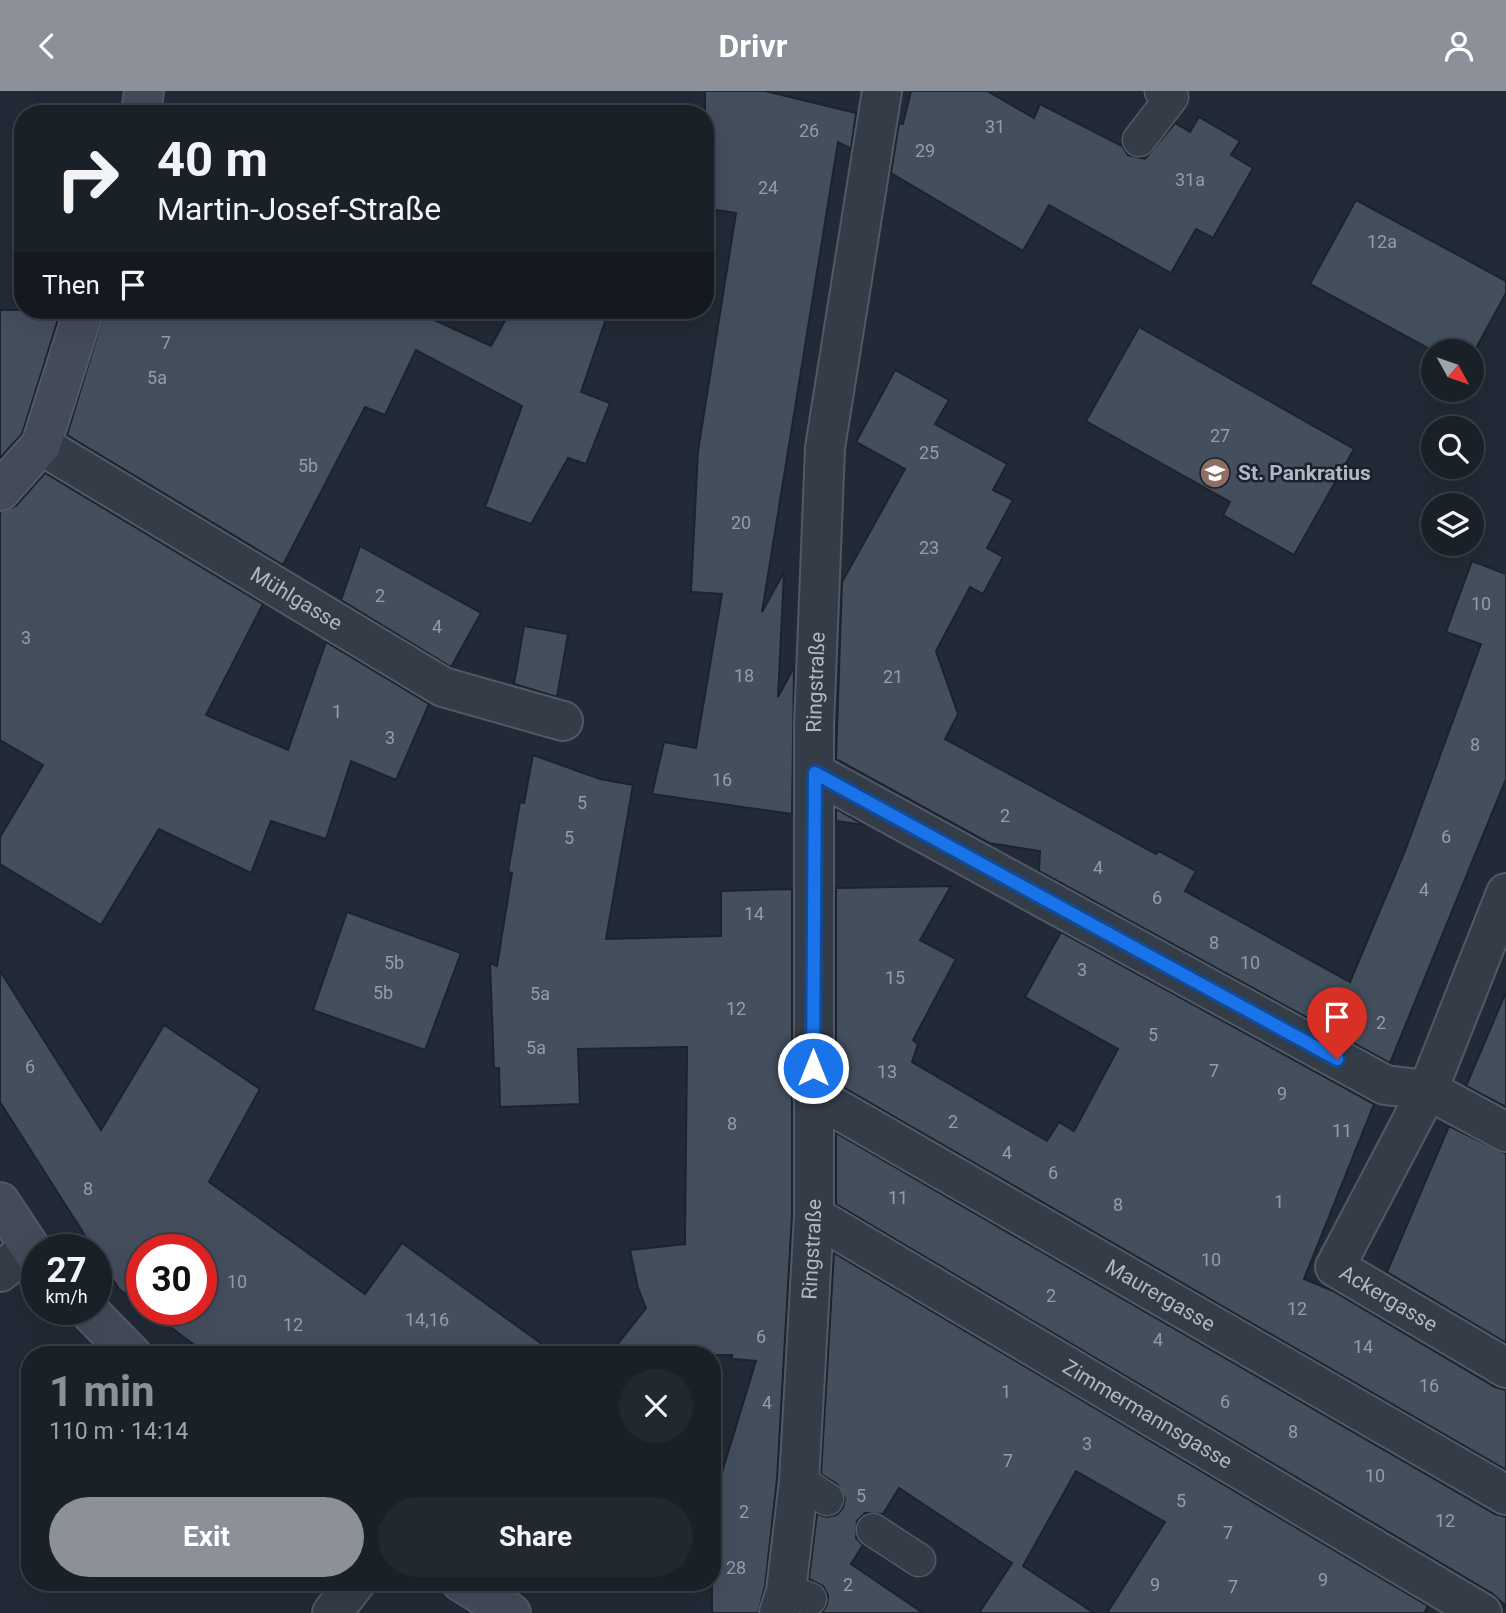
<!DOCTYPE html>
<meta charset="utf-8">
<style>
:root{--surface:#192028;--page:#222830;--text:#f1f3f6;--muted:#9fa3a8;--line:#373e45;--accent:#8c9099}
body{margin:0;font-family:Roboto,sans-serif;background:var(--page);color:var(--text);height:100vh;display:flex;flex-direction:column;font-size:26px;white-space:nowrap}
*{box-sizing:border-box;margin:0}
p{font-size:23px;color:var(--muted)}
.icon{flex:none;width:38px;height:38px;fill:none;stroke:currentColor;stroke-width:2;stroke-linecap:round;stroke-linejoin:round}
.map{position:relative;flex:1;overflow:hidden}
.panel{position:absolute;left:21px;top:1255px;width:700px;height:245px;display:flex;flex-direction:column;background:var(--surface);border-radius:28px;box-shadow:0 7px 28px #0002,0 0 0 2px var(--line)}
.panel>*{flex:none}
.banner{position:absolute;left:14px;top:14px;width:700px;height:214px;border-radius:28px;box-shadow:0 7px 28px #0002,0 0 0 2px var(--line);background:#192028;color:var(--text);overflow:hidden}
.needle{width:46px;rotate:130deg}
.controls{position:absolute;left:1421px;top:248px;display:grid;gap:14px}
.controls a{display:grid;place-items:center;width:63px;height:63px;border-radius:50%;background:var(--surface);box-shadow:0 7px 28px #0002,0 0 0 2px var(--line);font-size:35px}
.speed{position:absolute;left:21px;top:1143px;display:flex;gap:14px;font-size:35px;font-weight:700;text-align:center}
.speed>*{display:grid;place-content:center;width:91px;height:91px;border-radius:50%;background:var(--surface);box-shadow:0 7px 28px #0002,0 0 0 2px var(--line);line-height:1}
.speed small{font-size:18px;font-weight:400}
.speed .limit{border:10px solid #d22;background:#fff;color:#111}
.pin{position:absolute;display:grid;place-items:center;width:60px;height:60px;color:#fff;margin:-72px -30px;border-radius:50% 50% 50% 0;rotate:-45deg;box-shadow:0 0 7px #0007}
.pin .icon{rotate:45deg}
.me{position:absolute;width:77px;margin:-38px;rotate:0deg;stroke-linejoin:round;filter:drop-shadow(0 0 5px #0008)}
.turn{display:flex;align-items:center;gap:24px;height:147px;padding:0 28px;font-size:32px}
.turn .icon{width:91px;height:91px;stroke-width:2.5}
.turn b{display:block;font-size:49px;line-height:60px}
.then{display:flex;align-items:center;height:66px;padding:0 28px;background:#0003;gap:14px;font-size:26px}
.round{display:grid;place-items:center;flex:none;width:74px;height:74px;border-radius:37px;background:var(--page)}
.summary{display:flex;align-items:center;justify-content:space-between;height:119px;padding:0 28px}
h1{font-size:42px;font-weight:700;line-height:52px;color:var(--accent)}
.primary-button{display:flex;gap:14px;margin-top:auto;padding:14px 28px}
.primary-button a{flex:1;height:80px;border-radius:42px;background:var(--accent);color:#fff;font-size:28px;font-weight:700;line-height:80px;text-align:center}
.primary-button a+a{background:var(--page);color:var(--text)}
header{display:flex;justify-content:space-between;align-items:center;height:91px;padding:0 28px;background:var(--accent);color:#fff;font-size:32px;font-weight:700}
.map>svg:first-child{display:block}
</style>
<header><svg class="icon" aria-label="back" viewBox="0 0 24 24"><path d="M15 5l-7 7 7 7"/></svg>Drivr<svg class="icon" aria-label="person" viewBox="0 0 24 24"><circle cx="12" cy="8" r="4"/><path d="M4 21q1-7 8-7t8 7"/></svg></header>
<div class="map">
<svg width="1506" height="1522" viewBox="0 0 1506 1522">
<rect width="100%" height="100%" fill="#212a36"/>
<g fill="#444f5e" stroke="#1c232d" stroke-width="2">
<polygon points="705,0 765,0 856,22 851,58 838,51 762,521 784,481 778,606 794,576 792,723 652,703 664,651 696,657 722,503 691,501 698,360 736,122 705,117"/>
<polygon points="911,0 987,0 1034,27 1040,13 1122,55 1128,64 1145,68 1175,32 1190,41 1199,26 1240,50 1231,64 1253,77 1213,147 1196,138 1171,182 1049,114 1023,160 891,82 899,32 903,33"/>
<polygon points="1356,109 1506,190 1506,202 1474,261 1435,261 1310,193"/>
<polygon points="0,219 61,219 22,343 0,367"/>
<polygon points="105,219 436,219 432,228 491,255 511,219 609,219 581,301 610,312 586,373 568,367 531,433 485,416 522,315 416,259 385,324 365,316 283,474 67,344"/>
<polygon points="1139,236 1354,358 1294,464 1223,424 1230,411 1086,330"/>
<polygon points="895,279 949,309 935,333 1007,373 993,399 1013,409 987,457 1003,466 983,503 970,496 936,560 958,623 945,648 1156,763 1159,760 1196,780 1185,800 1350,891 1405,760 1481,553 1446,541 1472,470 1506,483 1506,688 1390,972 1039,780 1040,760 989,752 836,668 842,491 905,378 856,351"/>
<polygon points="45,382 263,513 206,624 288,659 326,551 429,613 396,689 351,670 326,748 271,730 251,782 159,738 101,834 0,773 0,746 43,674 0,649 0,421 16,415"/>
<polygon points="360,455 481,522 451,576 341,509"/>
<polygon points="524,535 568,543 557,606 514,593"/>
<polygon points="533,664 600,688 633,694 606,848 721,845 721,800 792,798 792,1124 777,1388 765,1495 758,1522 712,1522 712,1414 756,1270 732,1268 732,1264 609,1264 646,1217 638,1197 630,1159 685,1153 687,956 578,958 580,1013 500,1016 499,977 494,977 490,872 497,875 512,782 508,781 520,711 524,712"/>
<polygon points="836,718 864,734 836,730"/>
<polygon points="951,795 920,849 956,868 913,949 918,953 912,971 1047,1050 1059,1031 1074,1040 1118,958 1025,906 1061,841 1374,1013 1304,1188 1333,1200 1495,1296 1506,1299 1506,1379 836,992 836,797"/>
<polygon points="347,821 461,862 425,959 313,919"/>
<polygon points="0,880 101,1039 164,934 260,998 209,1091 365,1203 402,1152 557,1264 208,1264 146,1218 201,1218 201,1158 142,1158 142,1215 119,1198 0,1011"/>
<polygon points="1506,901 1506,1016 1466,995"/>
<polygon points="1449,1035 1506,1063 1506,1252 1387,1181"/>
<polygon points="836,1042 1495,1423 1506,1426 1506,1515 1493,1503 836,1113"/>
<polygon points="834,1162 1428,1515 1424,1522 1107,1522 1165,1431 1076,1380 1023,1475 1094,1522 979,1522 1012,1472 899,1397 883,1423 865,1422 857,1430 856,1447 863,1454 851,1473 923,1522 822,1522 827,1514 828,1504 823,1495 809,1488 817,1423 827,1426 836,1424 843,1417 845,1408 837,1393 821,1383"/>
</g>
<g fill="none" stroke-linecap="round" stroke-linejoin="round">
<g stroke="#525965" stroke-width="35">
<g id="lane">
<polyline points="1139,49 1172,6 1161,0"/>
<polyline points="799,1390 827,1408"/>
<polyline points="873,1439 919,1469"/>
<polyline points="786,1500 810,1508"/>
</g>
</g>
<g stroke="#525965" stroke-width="42">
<g id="street">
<path id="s1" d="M41 354 443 596 563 630"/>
<polyline points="815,682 1385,994 1428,999 1506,1041"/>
<path id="s2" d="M1506 802 1428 999 1335 1176 1506 1277"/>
<path id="s3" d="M813 1004 1506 1404"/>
<path id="s4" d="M814 1125 1482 1522"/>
<polyline points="0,1181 28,1158"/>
<polyline points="332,1522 356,1491"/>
<path id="s5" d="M779 1522 786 1500 799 1390 814 1125V635L825 357 882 0"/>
</g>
</g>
<g stroke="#525965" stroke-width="42">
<g id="secondary">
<polyline points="141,23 144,0"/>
<polyline points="0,400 41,354 84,219"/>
<polyline points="0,1111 37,1167"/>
<polyline points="87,1218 132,1264"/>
<polyline points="461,1491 511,1522"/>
</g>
</g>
<use href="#lane" stroke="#343c47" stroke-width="32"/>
<use href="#street" stroke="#343c47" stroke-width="38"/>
<use href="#secondary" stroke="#434b5a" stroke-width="38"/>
</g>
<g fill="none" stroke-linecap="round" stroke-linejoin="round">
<g stroke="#114b97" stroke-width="18">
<polyline id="route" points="813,977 815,682 1337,968"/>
</g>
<use href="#route" stroke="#1a73e8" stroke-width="12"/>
</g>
<defs>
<g id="school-disc" transform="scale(1.575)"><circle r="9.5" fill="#8d6e63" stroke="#1a212b"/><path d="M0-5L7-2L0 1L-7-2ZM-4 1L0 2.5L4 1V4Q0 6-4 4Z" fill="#fff"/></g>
</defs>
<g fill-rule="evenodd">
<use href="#school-disc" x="1215" y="382"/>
</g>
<g text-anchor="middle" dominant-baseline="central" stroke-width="5" stroke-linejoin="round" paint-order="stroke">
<g font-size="18" fill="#949caa">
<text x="995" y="35">31</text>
<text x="809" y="39">26</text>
<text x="925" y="59">29</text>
<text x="1190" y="88">31a</text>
<text x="768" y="96">24</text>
<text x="1382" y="150">12a</text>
<text x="166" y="251">7</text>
<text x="157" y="286">5a</text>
<text x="1220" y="344">27</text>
<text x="929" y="361">25</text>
<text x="308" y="374">5b</text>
<text x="741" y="431">20</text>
<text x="929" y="456">23</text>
<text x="380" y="504">2</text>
<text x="1481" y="512">10</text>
<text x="437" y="535">4</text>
<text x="26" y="546">3</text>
<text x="744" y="584">18</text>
<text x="893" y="585">21</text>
<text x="337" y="620">1</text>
<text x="390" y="646">3</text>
<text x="1475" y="653">8</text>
<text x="722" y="688">16</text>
<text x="582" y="711">5</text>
<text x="1005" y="724">2</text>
<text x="1446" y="745">6</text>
<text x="569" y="746">5</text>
<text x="1098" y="776">4</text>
<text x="1424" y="798">4</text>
<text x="1157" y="806">6</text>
<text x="754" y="822">14</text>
<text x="1214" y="851">8</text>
<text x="394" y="871">5b</text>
<text x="1250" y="871">10</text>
<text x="1082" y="878">3</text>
<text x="895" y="886">15</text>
<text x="383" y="901">5b</text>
<text x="540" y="902">5a</text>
<text x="736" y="917">12</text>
<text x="1381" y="931">2</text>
<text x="1153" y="943">5</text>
<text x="536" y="956">5a</text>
<text x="30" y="975">6</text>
<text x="1214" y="979">7</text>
<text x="887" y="980">13</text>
<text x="1282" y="1002">9</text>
<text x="953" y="1030">2</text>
<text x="732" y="1032">8</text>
<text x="1342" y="1039">11</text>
<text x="1007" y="1061">4</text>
<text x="1053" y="1081">6</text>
<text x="88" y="1097">8</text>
<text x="898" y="1106">11</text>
<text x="1279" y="1110">1</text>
<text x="1118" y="1113">8</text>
<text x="1211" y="1168">10</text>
<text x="237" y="1190">10</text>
<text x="1051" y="1204">2</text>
<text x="1297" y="1217">12</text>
<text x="427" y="1228">14,16</text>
<text x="293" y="1233">12</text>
<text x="761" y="1245">6</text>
<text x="1158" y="1248">4</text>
<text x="1363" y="1255">14</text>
<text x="1429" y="1294">16</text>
<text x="1006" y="1300">1</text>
<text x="1225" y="1310">6</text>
<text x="767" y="1311">4</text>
<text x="1293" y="1340">8</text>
<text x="1087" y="1352">3</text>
<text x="1008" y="1369">7</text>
<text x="1375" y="1384">10</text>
<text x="861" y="1404">5</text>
<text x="1181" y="1409">5</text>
<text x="744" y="1420">2</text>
<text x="1445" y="1429">12</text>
<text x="1228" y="1441">7</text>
<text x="736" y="1476">28</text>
<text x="1323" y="1488">9</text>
<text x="848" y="1493">2</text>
<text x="1155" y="1493">9</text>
<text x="1233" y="1495">7</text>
</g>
<g font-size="21" font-weight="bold" fill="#afb6c4" stroke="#1a212b" text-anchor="start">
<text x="1238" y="382">St. Pankratius</text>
</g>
<g font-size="21" fill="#afb6c4" stroke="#1a212b">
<text stroke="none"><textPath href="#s1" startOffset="298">Mühlgasse</textPath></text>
<text stroke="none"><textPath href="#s5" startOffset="933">Ringstraße</textPath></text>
<text stroke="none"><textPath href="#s5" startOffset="366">Ringstraße</textPath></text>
<text stroke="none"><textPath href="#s3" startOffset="401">Maurergasse</textPath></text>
<text stroke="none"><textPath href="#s2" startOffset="474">Ackergasse</textPath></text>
<text stroke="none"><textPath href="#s4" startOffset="388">Zimmermannsgasse</textPath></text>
</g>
</g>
</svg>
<div class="controls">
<a><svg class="needle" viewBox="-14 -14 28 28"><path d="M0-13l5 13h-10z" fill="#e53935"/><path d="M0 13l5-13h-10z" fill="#9fa3a8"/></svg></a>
<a><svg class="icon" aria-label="search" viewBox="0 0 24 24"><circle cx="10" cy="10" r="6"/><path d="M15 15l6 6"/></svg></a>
<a><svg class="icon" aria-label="layers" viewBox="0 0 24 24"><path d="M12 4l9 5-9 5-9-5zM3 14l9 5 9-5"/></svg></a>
</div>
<div class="speed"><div>27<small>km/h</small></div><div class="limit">30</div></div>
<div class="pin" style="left:1337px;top:968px;background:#d93025"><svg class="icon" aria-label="arrive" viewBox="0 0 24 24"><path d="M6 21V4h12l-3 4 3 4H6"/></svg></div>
<svg class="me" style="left:813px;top:977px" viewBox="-20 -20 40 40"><circle r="17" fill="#1a73e8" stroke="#fff" stroke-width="3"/><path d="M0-11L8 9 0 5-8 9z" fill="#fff"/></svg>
<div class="banner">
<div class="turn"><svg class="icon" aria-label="right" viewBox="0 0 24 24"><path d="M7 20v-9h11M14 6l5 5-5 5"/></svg><div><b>40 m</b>Martin-Josef-Straße</div></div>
<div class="then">Then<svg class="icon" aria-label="arrive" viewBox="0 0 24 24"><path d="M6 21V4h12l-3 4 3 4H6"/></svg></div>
</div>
<section class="panel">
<div class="summary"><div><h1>1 min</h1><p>110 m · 14:14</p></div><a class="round"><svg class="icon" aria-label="close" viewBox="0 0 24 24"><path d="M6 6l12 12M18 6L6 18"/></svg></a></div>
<div class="primary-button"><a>Exit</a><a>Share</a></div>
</section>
</div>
